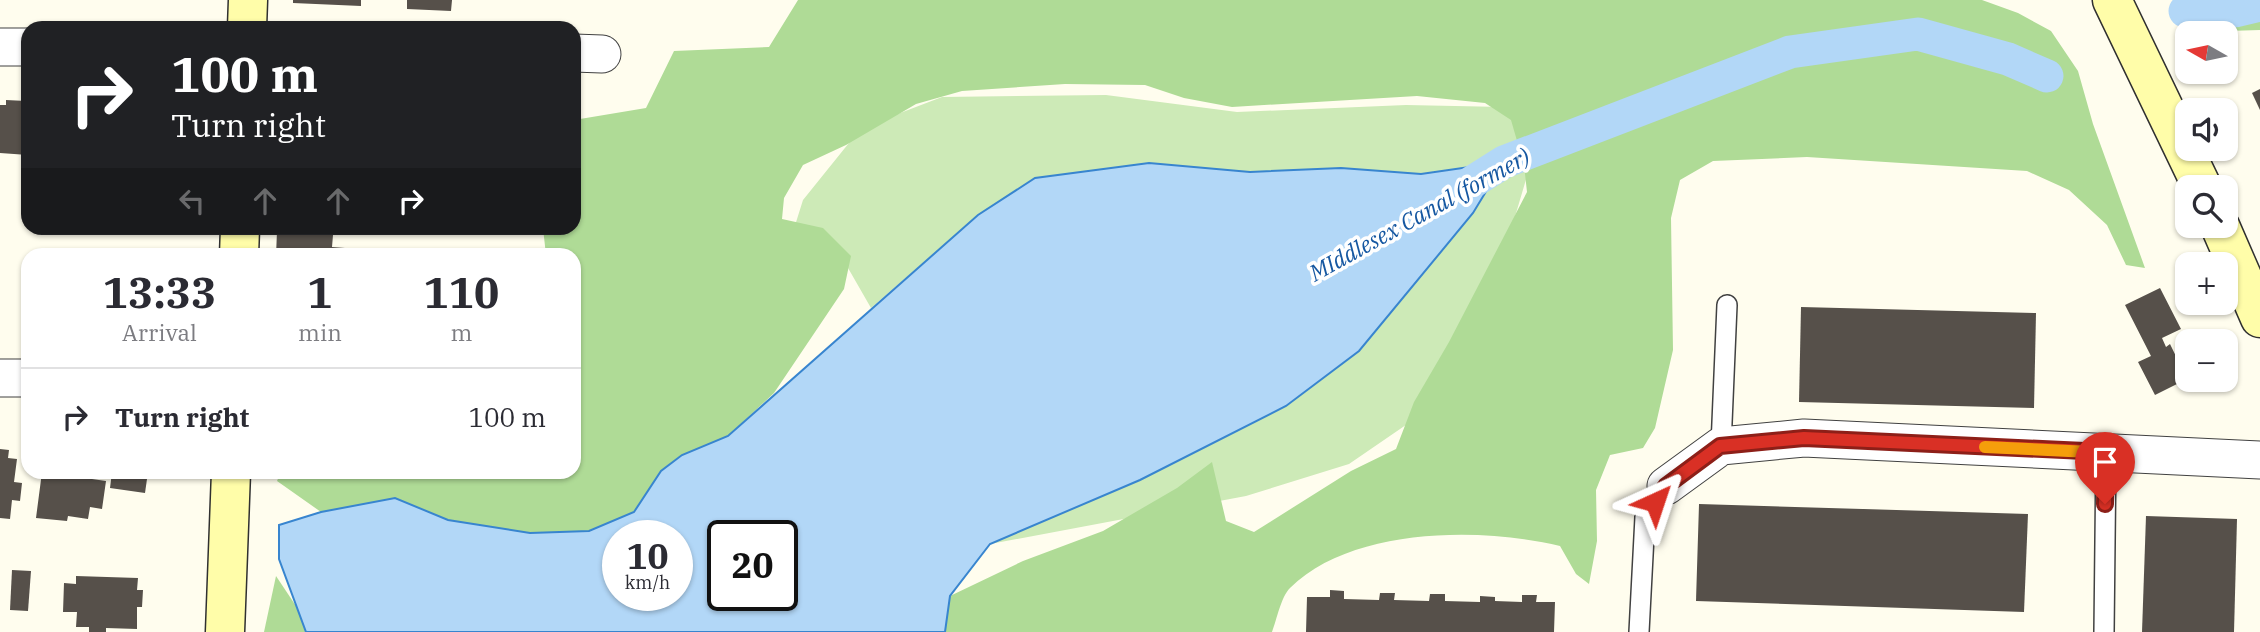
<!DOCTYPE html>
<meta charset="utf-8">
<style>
:root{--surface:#fff;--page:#f7f7f7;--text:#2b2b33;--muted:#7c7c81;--line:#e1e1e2}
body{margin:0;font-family:"IBM Plex Serif",serif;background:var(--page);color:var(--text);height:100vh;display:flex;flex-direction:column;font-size:26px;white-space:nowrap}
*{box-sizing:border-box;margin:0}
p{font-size:23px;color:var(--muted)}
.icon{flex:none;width:38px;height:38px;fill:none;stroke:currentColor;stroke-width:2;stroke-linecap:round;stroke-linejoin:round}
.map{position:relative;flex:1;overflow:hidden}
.drawer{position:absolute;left:21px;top:248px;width:560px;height:231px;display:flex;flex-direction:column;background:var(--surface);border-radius:21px;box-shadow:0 2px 5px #0004}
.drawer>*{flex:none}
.guide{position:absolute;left:21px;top:21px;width:560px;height:214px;border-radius:21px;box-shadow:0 2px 5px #0004;background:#202124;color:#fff;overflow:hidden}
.needle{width:46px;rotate:279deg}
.fabs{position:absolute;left:2175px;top:21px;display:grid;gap:14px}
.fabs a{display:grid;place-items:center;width:63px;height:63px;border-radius:14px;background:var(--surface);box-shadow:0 2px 5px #0004;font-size:35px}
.speed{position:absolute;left:602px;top:520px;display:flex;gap:14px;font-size:35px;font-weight:700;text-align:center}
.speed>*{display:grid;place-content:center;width:91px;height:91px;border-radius:50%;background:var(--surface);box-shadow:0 2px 5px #0004;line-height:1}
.speed small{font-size:18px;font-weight:400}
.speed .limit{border:4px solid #111;border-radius:10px;background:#fff;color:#111}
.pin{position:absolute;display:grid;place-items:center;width:60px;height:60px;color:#fff;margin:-72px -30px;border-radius:50% 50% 50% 0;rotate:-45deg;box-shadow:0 0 7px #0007}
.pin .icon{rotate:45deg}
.me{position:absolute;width:77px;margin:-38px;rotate:42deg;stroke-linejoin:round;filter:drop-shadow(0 0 5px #0008)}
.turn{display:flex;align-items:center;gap:24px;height:147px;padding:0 35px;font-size:32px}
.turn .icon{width:91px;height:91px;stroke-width:2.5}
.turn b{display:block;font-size:49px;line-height:60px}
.lanes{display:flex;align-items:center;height:66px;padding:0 35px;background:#0003;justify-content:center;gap:35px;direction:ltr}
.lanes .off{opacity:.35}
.eta{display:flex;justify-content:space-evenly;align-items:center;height:119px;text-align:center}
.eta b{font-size:42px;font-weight:700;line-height:49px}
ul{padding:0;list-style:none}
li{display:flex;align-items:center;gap:21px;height:98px;padding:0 35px;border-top:2px solid var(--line)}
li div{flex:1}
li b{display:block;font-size:26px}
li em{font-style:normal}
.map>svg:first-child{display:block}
</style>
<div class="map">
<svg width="2260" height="632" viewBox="0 0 2260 632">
<rect width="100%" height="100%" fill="#fffdee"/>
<polygon fill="#cdeab7" points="1106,95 1237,112 1406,105 1504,107 1538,139 1506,247 1419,416 1349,464 1246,496 990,544 1286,406 1359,351 1503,162 1421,174 1341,168 1250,172 978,215 871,308 840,254 792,235 803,200 861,128 942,97"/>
<g fill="#afdb96">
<path d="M798 0H1982L2018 13 2051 31 2078 71 2093 124 2145 268 2126 265 2107 225 2069 190 2027 171 1807 157 1713 161 1680 180 1671 218 1673 350 1655 428 1643 448 1610 455 1596 490 1597 541 1589 584 1576 574 1560 546C1481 527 1352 527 1290 588 1281 597 1277 619 1272 632H945L950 596 1023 561 1103 531 1177 488 1212 462 1226 521 1254 532 1351 471 1396 449 1414 402 1449 342 1527 192 1524 165 1511 120 1485 103 1417 96 1232 107 1184 98 1145 85 1065 84 962 91 916 104 846 145 803 165 784 198 782 219 823 228 851 256 844 289 774 393 728 436 682 455 661 471 634 512 589 531 530 533 448 520 395 498 321 512 277 481 281 472H574V256L546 255 543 228H574V120L646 108 674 51 769 47Z"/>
<polygon points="2181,0 2260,0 2260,30 2228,31 2180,25"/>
<polygon points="276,576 296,606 306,632 264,632"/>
</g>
<path fill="#b2d7f7" stroke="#3885cf" stroke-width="2" fill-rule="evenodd" d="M1504 162 1473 213 1359 351 1286 406 1140 480 990 544 950 596 945 632H306L279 559V525L321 512 395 498 448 520 530 533 589 531 634 512 661 471 682 455 728 436 978 215 1035 178 1149 163 1250 172 1341 168 1421 174ZM618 536H677V595H618ZM723 536H782V595H723Z"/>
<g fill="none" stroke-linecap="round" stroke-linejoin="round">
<g stroke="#b2d7f7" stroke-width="33">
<polyline points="2185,11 2235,11 2260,5"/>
<polyline points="1466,186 1504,162 1790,52 1918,34 2008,59 2047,76"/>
</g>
</g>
<g fill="#56504a">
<polygon points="293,0 361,0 361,6 293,3"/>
<polygon points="407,0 452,0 451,11 407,9"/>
<polygon points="2260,89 2260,110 2252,93"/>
<polygon points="6,100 26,101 28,155 0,153 0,105 6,105"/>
<polygon points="277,231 333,235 332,247 345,248 345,256 276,256"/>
<polygon points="2160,288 2181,329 2162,338 2166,347 2170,344 2187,379 2155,395 2138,362 2151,356 2125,305"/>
<polygon points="1801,307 2036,313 2034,408 1799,402"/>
<polygon points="0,449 9,450 8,458 17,459 14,482 22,483 20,501 12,500 10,519 0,518"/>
<polygon points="42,472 93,472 92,479 106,481 102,509 90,507 88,519 68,516 67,521 36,518"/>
<polygon points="112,472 148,472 145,493 110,488"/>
<polygon points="1699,504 2028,514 2024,612 1696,601"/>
<polygon points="2146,516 2237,519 2234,632 2142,632"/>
<polygon points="12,570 31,571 28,611 10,610"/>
<polygon points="76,576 138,578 137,590 143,590 142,607 137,607 137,629 106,628 106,632 89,632 89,627 76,627 77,612 63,612 64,583 76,584"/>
<polygon points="1330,590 1344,591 1344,599 1379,600 1380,593 1395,593 1394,600 1429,601 1430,594 1445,594 1445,601 1480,602 1480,596 1495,597 1495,601 1522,602 1522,595 1537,595 1536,602 1555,602 1554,632 1306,632 1307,597 1330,597"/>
</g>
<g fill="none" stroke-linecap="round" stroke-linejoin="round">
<g stroke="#414141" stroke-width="22">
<g id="service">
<polyline points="1721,446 1727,305"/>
<polyline points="1639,632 1645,517 1666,486"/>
<polyline points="2104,632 2106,452"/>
</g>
</g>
<g stroke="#414141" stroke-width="39">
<g id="minor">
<polyline points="0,47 28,47"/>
<polyline points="574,53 602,54"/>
<polyline points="0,378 28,378"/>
<polyline points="1666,486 1721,446 1804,438 2260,460"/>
</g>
</g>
<g stroke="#303030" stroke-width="41">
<g id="secondary">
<polyline points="2112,0 2202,187"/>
<polyline points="247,28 248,0"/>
<polyline points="2220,226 2260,318"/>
<polyline points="239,256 240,228"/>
<polyline points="225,632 231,472"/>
</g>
</g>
<use href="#service" stroke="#fff" stroke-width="19"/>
<use href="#minor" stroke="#fff" stroke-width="37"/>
<use href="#secondary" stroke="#fffda9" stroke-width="38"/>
</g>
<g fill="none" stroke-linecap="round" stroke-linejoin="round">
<g stroke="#8d1f18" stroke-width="18">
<polyline id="route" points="1655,502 1666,486 1720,446 1804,438 2106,452 2105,504"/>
</g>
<use href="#route" stroke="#d93025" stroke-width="12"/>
<polyline stroke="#f59e0b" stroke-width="12" points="1985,447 2090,452"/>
</g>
<g text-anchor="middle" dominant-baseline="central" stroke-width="7" stroke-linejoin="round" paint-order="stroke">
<g font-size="23" font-style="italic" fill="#1557a1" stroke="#fff">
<text transform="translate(1419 214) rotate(-29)">MIddlesex Canal (former)</text>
</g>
</g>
</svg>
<div class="fabs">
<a><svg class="needle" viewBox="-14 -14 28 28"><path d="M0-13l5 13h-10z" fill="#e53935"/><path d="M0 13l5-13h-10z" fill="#7c7c81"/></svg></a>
<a><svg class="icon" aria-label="sound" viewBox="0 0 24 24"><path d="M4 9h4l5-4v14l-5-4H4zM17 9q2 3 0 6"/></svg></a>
<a><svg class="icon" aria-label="search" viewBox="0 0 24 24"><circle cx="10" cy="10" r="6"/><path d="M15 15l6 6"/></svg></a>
<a>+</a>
<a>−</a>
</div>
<div class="speed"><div>10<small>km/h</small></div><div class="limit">20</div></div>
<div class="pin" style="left:2105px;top:504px;background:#d93025"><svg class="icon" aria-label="arrive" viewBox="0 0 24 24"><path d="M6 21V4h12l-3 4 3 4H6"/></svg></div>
<svg class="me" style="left:1655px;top:502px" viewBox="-20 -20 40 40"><path d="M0-17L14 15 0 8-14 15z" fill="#d93025" stroke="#fff" stroke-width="4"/></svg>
<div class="guide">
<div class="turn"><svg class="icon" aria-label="right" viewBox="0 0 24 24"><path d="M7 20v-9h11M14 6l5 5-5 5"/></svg><div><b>100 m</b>Turn right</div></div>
<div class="lanes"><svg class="icon off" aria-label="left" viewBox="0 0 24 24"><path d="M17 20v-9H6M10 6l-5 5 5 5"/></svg><svg class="icon off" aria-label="ahead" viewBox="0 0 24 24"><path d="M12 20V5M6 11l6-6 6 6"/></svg><svg class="icon off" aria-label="ahead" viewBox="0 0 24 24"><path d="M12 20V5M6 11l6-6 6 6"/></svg><svg class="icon" aria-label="right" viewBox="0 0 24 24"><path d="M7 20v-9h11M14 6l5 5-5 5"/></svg></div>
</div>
<section class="drawer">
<div class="eta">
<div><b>13:33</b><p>Arrival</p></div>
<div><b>1</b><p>min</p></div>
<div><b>110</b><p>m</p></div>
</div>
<ul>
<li><svg class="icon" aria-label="right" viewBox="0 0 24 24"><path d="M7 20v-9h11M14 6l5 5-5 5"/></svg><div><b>Turn right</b></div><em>100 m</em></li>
</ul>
</section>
</div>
